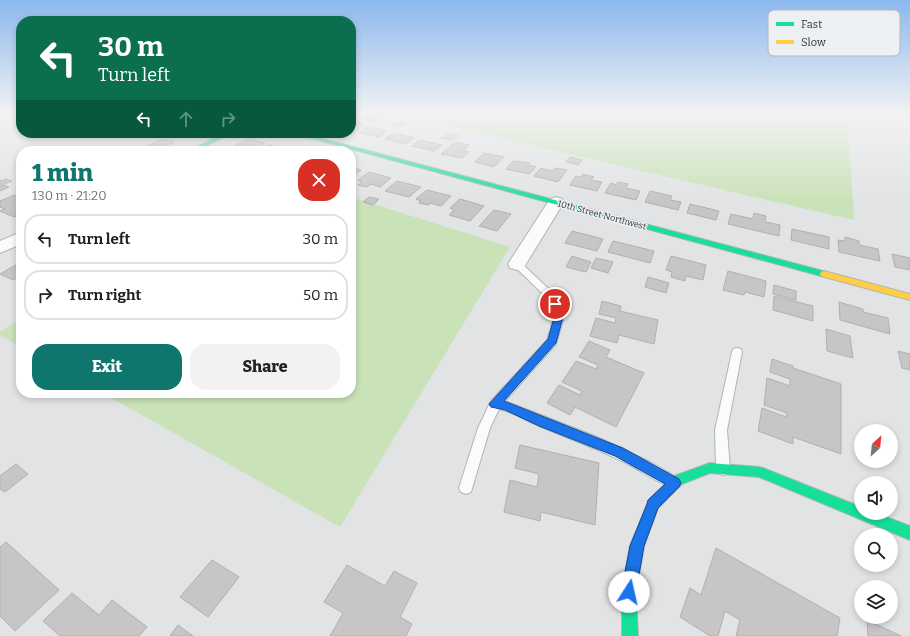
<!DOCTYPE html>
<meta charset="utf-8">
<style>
:root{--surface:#fff;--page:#f2f2f2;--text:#222;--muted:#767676;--line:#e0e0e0;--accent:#0f766e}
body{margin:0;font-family:Bitter,serif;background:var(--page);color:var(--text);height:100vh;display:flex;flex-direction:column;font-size:15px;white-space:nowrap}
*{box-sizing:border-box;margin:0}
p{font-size:13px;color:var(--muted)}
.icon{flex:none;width:22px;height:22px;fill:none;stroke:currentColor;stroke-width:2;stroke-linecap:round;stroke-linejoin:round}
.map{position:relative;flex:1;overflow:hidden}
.sheet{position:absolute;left:16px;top:146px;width:340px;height:252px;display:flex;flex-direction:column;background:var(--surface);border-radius:16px;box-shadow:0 2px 6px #0003}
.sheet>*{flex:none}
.banner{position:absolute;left:16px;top:16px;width:340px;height:122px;border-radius:16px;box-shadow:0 2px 6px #0003;background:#0b6e4f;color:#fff;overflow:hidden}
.needle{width:26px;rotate:27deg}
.buttons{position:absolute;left:854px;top:424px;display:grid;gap:8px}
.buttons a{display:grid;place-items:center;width:44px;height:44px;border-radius:50%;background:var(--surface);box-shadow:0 2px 6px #0003;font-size:20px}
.pin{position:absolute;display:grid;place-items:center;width:34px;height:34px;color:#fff;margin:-17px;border:2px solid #fff;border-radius:50%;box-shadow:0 1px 4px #0007}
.me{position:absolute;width:44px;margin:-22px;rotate:10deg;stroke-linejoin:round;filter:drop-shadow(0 0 3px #0008)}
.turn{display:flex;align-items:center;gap:14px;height:84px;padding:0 16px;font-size:18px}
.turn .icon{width:52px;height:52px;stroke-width:2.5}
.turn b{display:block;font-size:28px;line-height:34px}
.lanes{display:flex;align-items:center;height:38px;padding:0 16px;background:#0003;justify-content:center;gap:20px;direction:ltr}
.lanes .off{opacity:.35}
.round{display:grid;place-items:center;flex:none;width:42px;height:42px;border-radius:16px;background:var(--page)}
.overview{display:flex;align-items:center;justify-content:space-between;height:68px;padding:0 16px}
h1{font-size:24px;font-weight:800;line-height:30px;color:var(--accent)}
.action{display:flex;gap:8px;margin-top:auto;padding:8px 16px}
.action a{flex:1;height:46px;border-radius:16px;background:var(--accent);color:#fff;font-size:16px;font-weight:800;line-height:46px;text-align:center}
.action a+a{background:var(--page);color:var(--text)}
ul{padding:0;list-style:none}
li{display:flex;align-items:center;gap:12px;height:50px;margin:0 8px 6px;padding:0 8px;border:2px solid var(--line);border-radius:16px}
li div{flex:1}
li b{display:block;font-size:15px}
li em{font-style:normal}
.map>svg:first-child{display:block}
</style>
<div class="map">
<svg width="910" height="636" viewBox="0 0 910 636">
<rect width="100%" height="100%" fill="#e1e3e5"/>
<g fill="#c9e2b8">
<polygon points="392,113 847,113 854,220"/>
<polygon points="351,197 510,247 340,527 103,393 351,393"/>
<polygon points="21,319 21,347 0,335 0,332"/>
</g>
<g fill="#c6c6c6" stroke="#b0b0b0">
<polygon points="373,114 383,116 374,122 364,119"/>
<polygon points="353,121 361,123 358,124 363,125 353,131 351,130 351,122"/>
<polygon points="396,121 405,123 399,127 390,125"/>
<polygon points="368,127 387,131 379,137 359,133"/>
<polygon points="166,133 190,133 192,134 181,138 164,134"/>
<polygon points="394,133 414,138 405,144 385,139"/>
<polygon points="447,133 458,135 452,140 441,138"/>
<polygon points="163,139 174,142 154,151 135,151"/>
<polygon points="248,139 265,143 251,150 246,149 242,151 230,148"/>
<polygon points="420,140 442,145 434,151 412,146"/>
<polygon points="455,142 469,145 463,151 469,152 462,158 441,154"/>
<polygon points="269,145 291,151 256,151"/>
<polygon points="484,153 504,157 494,167 475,162"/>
<polygon points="570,157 582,160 578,165 566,162"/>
<polygon points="513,161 530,163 528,165 536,167 529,174 506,169"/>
<polygon points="351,167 361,170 351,177"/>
<polygon points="541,168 552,171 555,168 567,170 558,182 534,176"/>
<polygon points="369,172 391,178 380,187 371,184 367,187 358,185 362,182 358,180"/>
<polygon points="583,174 594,177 591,180 602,182 597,191 570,185 576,176 581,177"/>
<polygon points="6,179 12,181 2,185 9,187 0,191 0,181"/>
<polygon points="397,181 421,187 409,197 385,191"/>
<polygon points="618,182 628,184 626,188 640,191 636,200 605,193 611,183 616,185"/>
<polygon points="427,190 451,196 441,206 430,203 428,205 419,203 421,201 416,199"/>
<polygon points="650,191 672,196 670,200 681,202 678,210 645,202"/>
<polygon points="15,195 21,197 21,214 14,217 0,211 5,209 0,207 0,201"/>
<polygon points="369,197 379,199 373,205 363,202"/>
<polygon points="460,199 484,206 470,221 449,215 454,210 450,208"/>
<polygon points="690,204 719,211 716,220 687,213"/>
<polygon points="494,210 511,214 497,231 479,226"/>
<polygon points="754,213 766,216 765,222 780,225 779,236 728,224 731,214 753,219"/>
<polygon points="792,229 829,237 829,249 791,240"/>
<polygon points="572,231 603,239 597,251 565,243"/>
<polygon points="845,237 859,241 859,245 878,249 880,261 839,252 838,240 845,241"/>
<polygon points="613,241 654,251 650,263 608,252"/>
<polygon points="892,254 910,258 910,270 895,267"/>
<polygon points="572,256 591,262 586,272 566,267"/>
<polygon points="671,256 706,265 703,280 686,276 685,281 671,277 672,272 666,270"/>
<polygon points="596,258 613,262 608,273 591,268"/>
<polygon points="21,262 21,276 13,280 0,274"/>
<polygon points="728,271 766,281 764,297 745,292 744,295 723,290"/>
<polygon points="648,277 669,283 666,293 645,287"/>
<polygon points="774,285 796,291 796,300 773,294"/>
<polygon points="774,296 813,306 813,321 773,310"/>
<polygon points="602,301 621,306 620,311 658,320 654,344 619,335 617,343 590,336 596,318 615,323 616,318 599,314"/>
<polygon points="839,302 863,309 863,312 888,318 890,334 840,320"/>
<polygon points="826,329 850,336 853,358 827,351"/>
<polygon points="589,341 610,350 606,357 644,373 616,427 575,407 570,415 547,403 559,385 580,395 582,391 562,382 576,361 596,369 598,365 579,357"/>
<polygon points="898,351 910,354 910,370 902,368"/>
<polygon points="772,359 793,366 793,368 841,384 841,454 793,437 793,444 758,431 762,408 786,417 787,413 764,405 767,378 790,386 790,379 770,372"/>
<polygon points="520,445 599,463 595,525 541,512 540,521 504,512 510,480 537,487 539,474 515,468"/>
<polygon points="16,464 28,474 5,492 0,489 0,476"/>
<polygon points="6,542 59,590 15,631 0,616 0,547"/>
<polygon points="716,548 840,618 837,636 736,636 740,620 725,611 718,636 710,636 680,617 690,588 701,595"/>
<polygon points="212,560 239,577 208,617 180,597"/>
<polygon points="347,565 385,586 394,571 417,583 400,617 412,624 406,636 330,636 343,613 324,602"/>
<polygon points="72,593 99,615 112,600 147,627 139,636 60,636 43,621"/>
<polygon points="867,620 901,636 868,636"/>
<polygon points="178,625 193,636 170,636"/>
</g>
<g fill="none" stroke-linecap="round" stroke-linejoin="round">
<g stroke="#b2b4b6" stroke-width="2">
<g id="lane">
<path d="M517 261 520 262 553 293 565 314 556 344 505 401 597 437 652 463 678 478 680 482 678 486 673 488C656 482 640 470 624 462 596 448 567 438 539 426 525 420 513 412 499 409L490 428 471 492 466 494 461 492 459 488 478 428 491 401 547 340 555 314 546 297 514 266 513 264 514 262Z"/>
<polygon points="737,348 741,349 742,352 727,430 730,469 728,473 723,475 718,473 716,469 715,430 732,352 733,349"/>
</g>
</g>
<g stroke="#b2b4b6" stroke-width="2">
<g id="street">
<polygon points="556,197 562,199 564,202 526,264 524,268 517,270 510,268 508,264 550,199"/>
<polygon points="21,232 21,244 0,253 0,241"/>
</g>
</g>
<g stroke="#b2b4b6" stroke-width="2">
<g id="fast">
<polygon points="224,133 231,133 196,151 189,151"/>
<polygon points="292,133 301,133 827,272 828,274 827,276 821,276"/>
<polygon points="710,463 759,467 763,468 861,507 861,513 876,513 910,526 910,540 759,477 710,473 682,484 658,508 644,546 636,592 638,636 622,636 622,592 630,546 649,500 674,476"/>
</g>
</g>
<g stroke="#b2b4b6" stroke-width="2">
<polygon id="slow" points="824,271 910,294 910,300 821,276 820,274 821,272"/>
</g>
<use href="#lane" fill="#fafbfb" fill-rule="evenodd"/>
<use href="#street" fill="#fafbfb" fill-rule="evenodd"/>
<use href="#fast" fill="#16e098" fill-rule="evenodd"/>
<use href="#slow" fill="#ffcf43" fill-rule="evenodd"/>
</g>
<linearGradient id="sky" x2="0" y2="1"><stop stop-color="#8bb8ed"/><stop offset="0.56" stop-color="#f2f2f3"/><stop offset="1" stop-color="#f2f2f3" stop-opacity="0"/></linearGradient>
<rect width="910" height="202" fill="url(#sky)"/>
<polygon fill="#1a73e8" stroke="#114b97" points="555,301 558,302 564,314 556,343 504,401 623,448 679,479 681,483 679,487 658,508 644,546 636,592 634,597 629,599 624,597 621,592 630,546 647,504 648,500 665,484 615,456 539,426 505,410 491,407 489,404 548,339 555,314 551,304"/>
<g text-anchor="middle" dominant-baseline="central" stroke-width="3" stroke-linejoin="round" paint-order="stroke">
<g font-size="9" fill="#333436" stroke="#ecf0f4">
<text transform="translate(602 215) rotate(15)">10th Street Northwest</text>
</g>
</g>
<rect x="768" y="10" width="132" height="46" rx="6" fill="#ecf0f4" stroke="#b4b8bb" stroke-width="1"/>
<rect x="776" y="22" width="18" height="4" fill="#16e098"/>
<rect x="776" y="40" width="18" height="4" fill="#ffcf43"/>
<g font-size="11" fill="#333436">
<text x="801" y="28">Fast</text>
<text x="801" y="46">Slow</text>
</g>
</svg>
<div class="buttons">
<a><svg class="needle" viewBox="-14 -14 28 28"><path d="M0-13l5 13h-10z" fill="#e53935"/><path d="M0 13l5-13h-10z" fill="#767676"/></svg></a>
<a><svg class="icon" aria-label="sound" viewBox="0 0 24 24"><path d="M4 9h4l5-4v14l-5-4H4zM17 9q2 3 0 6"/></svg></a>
<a><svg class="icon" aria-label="search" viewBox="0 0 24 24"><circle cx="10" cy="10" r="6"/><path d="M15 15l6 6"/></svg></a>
<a><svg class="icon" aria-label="layers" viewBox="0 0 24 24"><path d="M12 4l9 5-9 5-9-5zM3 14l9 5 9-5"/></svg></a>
</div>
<div class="pin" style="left:555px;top:304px;background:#d93025"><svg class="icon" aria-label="arrive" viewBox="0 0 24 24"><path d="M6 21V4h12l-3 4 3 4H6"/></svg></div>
<svg class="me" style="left:629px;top:592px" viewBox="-20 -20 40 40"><circle r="19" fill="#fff"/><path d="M0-13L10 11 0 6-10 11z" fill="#1a73e8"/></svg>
<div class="banner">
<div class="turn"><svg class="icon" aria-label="left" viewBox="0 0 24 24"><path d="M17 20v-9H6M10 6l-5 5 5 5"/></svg><div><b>30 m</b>Turn left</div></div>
<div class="lanes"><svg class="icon" aria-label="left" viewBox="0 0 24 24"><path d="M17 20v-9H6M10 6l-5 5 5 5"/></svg><svg class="icon off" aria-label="ahead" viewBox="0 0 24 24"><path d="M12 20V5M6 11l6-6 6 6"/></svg><svg class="icon off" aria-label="right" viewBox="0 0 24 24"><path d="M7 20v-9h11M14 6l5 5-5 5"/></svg></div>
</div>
<section class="sheet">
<div class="overview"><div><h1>1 min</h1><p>130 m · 21:20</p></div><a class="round" style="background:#d93025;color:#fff"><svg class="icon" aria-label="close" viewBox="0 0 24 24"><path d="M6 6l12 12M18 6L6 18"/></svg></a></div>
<ul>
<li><svg class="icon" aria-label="left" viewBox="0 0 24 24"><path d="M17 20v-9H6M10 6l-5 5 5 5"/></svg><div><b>Turn left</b></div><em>30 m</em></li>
<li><svg class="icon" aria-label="right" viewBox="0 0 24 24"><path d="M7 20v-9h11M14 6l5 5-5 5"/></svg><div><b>Turn right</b></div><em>50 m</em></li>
</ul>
<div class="action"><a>Exit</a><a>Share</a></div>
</section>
</div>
